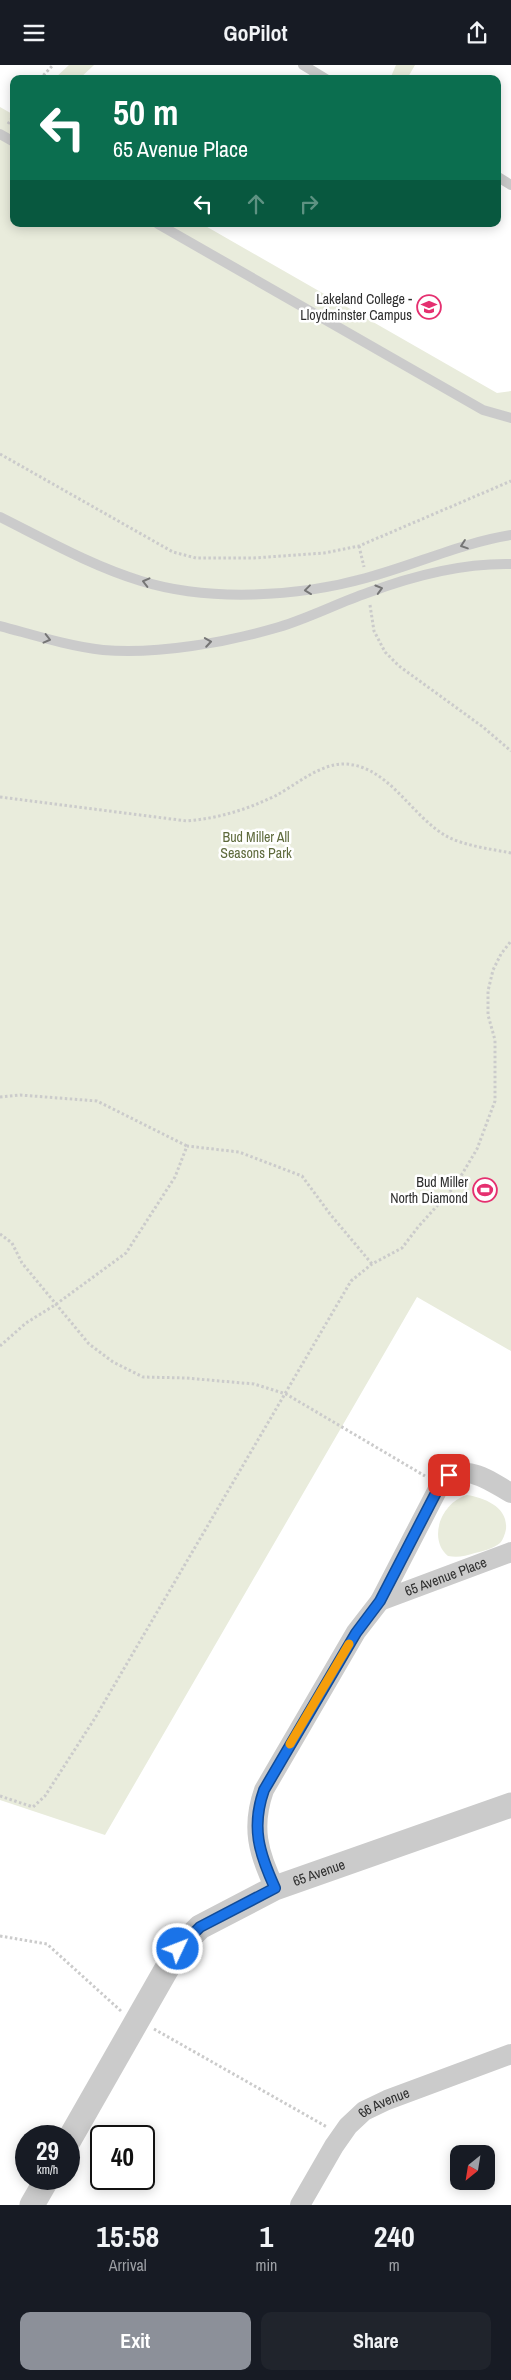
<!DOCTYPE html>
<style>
:root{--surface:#171b24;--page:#20242c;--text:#f1f3f6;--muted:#9ea1a6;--accent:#8c9099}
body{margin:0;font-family:"Archivo Narrow",sans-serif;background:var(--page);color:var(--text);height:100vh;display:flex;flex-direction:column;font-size:19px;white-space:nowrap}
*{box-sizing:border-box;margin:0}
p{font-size:16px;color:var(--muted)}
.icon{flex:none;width:28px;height:28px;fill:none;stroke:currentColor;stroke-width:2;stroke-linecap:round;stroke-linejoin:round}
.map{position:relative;height:2140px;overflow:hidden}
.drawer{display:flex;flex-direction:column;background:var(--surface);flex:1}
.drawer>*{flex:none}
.guide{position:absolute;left:10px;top:10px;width:491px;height:152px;border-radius:10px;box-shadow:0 2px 12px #0003;background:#0b6e4f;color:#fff;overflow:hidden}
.needle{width:32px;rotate:210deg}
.fabs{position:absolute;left:450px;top:2080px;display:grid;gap:10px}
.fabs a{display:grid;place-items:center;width:45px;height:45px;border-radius:10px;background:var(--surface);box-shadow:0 2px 12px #0003;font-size:25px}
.speed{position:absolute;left:15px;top:2060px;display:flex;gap:10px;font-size:25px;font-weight:700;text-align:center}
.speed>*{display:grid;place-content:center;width:65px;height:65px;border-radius:50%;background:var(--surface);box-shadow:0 2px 12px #0003;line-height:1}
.speed small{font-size:12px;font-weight:400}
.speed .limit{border:2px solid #111;border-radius:8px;background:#fff;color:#111}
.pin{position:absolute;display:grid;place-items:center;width:42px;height:42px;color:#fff;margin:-21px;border-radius:10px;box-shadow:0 2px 8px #0006}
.me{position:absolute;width:55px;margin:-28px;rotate:47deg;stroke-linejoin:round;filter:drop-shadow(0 0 4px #0008)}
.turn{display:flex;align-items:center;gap:18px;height:105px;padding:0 20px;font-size:22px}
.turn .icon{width:65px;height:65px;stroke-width:2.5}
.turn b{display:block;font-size:35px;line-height:42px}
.lanes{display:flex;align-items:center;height:48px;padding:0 20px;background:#0003;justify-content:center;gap:25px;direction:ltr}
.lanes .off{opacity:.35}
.eta{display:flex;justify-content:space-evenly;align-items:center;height:85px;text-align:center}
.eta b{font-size:30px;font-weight:700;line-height:35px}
.primary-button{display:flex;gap:10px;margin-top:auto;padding:10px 20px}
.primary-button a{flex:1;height:58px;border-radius:10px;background:var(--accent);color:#fff;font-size:20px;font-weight:700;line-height:58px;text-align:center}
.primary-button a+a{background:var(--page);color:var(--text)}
header{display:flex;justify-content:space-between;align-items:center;height:65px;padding:0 20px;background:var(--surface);font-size:22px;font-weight:700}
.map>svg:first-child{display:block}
</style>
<header><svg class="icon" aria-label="menu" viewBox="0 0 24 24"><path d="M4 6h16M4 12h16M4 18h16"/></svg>GoPilot<svg class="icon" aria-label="share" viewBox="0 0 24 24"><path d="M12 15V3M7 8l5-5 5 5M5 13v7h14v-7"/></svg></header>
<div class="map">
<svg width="511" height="2140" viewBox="0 0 511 2140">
<rect width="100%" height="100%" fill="#fff"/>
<g fill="#e9ecdc">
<polygon points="69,0 94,0 79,14 54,14"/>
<polygon points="396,0 415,0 407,14 390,14"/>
<polygon points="0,42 14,50 14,159 202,159 497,328 511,326 511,1286 417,1232 105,1770 0,1735"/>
<path d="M467 1430C485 1433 508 1442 506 1464 505 1469 503 1475 500 1478 493 1484 483 1486 475 1488 465 1491 458 1493 448 1491 427 1473 442 1437 467 1430Z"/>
</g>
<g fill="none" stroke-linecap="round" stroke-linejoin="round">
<g stroke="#cbcbcb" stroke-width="3" stroke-dasharray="2.5 2.5" stroke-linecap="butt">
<polyline points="40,14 53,0"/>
<polyline points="8,59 14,50"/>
<polyline points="0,389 173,487 196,493 254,493 324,488 359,481 511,416"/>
<polyline points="359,481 364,502"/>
<polyline points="370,540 374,566 385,587 399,601 483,662 511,686"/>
<path d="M0 732 187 756C219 753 246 745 275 731 296 720 319 699 344 699 389 700 411 752 448 772 466 781 491 784 511 788"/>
<polyline points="0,1032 20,1030 97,1036 187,1081"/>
<polyline points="0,1169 12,1178 22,1198 89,1279 113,1297 143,1312 186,1313 254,1319 286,1329 425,1411"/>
<polyline points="0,1281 26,1258 55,1240 126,1188 175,1112 187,1081 239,1087 302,1111 330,1149 372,1199"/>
<polyline points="0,1731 33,1742 45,1731 95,1653 351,1216 372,1199 402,1183 418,1162 455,1121 477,1084 495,1036 495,975 488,950 488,926 493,905 501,889 511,876"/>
<polyline points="0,1871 47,1879 121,1946"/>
<polyline points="154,1964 327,2062"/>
</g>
<g stroke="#cbcbcb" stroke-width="10">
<polyline points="303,0 326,14"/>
<polyline points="0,69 14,77"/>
<polyline points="498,112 511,120"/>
<polyline points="158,159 483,345 511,353"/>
<path d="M0 452C46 475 92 501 141 516 209 537 298 532 366 513 415 500 461 478 511 470"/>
<path d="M0 561C34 570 68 581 103 585 156 590 228 577 279 562 309 553 338 538 367 528 412 511 463 498 511 499"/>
</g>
<g stroke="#cbcbcb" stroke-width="20">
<path id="s1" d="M511 1428C486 1414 463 1395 440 1420L380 1536 511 1487"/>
<path d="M275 1823C258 1788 251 1762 264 1725L356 1567 380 1536"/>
<path id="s2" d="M300 2140 334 2081 348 2061 364 2046 387 2035 511 1989"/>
</g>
<g stroke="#cbcbcb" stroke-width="25">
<path id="s3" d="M69 2075 178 1884 200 1862 275 1823 511 1740"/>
<polyline points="32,2140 47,2114"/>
</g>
</g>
<defs><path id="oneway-chevron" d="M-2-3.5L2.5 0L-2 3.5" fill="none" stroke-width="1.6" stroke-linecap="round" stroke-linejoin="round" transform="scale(1.25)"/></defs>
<g stroke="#757575">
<use href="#oneway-chevron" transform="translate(464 480) rotate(161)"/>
<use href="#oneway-chevron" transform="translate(146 517) rotate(-166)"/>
<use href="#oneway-chevron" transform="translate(379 524) rotate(-16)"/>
<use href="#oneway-chevron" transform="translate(308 525) rotate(173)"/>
<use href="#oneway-chevron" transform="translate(47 574) rotate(14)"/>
<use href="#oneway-chevron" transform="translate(208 577) rotate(-9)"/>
</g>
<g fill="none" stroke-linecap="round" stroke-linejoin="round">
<g stroke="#114b97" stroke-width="12">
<path id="route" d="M178 1884 200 1862 275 1823C259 1788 251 1762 264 1725L356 1568 380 1536 440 1420 449 1410"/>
</g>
<use href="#route" stroke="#1a73e8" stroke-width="9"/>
<polyline stroke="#f59e0b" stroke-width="9" points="290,1679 349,1579"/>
</g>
<defs>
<g id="university-ring" transform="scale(1.25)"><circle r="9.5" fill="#fff" stroke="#e53070" stroke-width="1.5"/><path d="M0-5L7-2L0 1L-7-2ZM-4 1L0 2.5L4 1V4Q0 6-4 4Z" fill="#e53070"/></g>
<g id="stadium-ring" transform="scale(1.25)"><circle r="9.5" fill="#fff" stroke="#e53070" stroke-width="1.5"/><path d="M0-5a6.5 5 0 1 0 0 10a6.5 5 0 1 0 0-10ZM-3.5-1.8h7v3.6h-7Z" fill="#e53070"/></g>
</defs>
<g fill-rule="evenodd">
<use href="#university-ring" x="429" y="242"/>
<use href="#stadium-ring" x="485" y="1125"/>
</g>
<g text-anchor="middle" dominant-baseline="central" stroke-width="5" stroke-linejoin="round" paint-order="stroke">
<g font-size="14" fill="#2e2e2e" stroke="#fff" text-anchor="end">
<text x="412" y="234">Lakeland College -<tspan x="412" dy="16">Lloydminster Campus</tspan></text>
<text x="468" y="1117">Bud Miller<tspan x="468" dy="16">North Diamond</tspan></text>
</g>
<g font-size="14" fill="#5e6a3c" stroke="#fff">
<text x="256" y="772">Bud Miller All<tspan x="256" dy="16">Seasons Park</tspan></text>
</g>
<g font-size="14" fill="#2e2e2e" stroke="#fff">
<text stroke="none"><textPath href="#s1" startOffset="280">65 Avenue Place</textPath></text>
<text stroke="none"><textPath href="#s3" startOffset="382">65 Avenue</textPath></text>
<text stroke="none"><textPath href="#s2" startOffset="136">66 Avenue</textPath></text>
</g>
</g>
</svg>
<div class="fabs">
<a><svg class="needle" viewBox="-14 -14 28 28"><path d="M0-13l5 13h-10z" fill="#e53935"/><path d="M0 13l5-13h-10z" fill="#9ea1a6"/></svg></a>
</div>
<div class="speed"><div>29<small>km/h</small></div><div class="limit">40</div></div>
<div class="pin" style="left:449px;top:1410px;background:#d93025"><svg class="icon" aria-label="arrive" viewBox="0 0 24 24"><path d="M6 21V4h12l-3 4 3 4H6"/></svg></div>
<svg class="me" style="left:178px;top:1884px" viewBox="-20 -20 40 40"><circle r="17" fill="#1a73e8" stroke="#fff" stroke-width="3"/><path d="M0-11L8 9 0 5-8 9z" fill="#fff"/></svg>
<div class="guide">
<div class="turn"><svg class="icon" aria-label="left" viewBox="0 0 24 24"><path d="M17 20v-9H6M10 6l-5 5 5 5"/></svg><div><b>50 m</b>65 Avenue Place</div></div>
<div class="lanes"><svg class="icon" aria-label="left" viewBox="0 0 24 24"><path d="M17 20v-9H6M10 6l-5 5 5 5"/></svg><svg class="icon off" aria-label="ahead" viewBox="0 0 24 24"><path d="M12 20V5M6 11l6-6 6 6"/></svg><svg class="icon off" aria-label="right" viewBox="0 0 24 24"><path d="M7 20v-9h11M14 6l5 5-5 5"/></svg></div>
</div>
</div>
<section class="drawer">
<div class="eta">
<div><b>15:58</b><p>Arrival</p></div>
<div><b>1</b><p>min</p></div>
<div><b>240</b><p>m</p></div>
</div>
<div class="primary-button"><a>Exit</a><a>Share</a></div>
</section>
